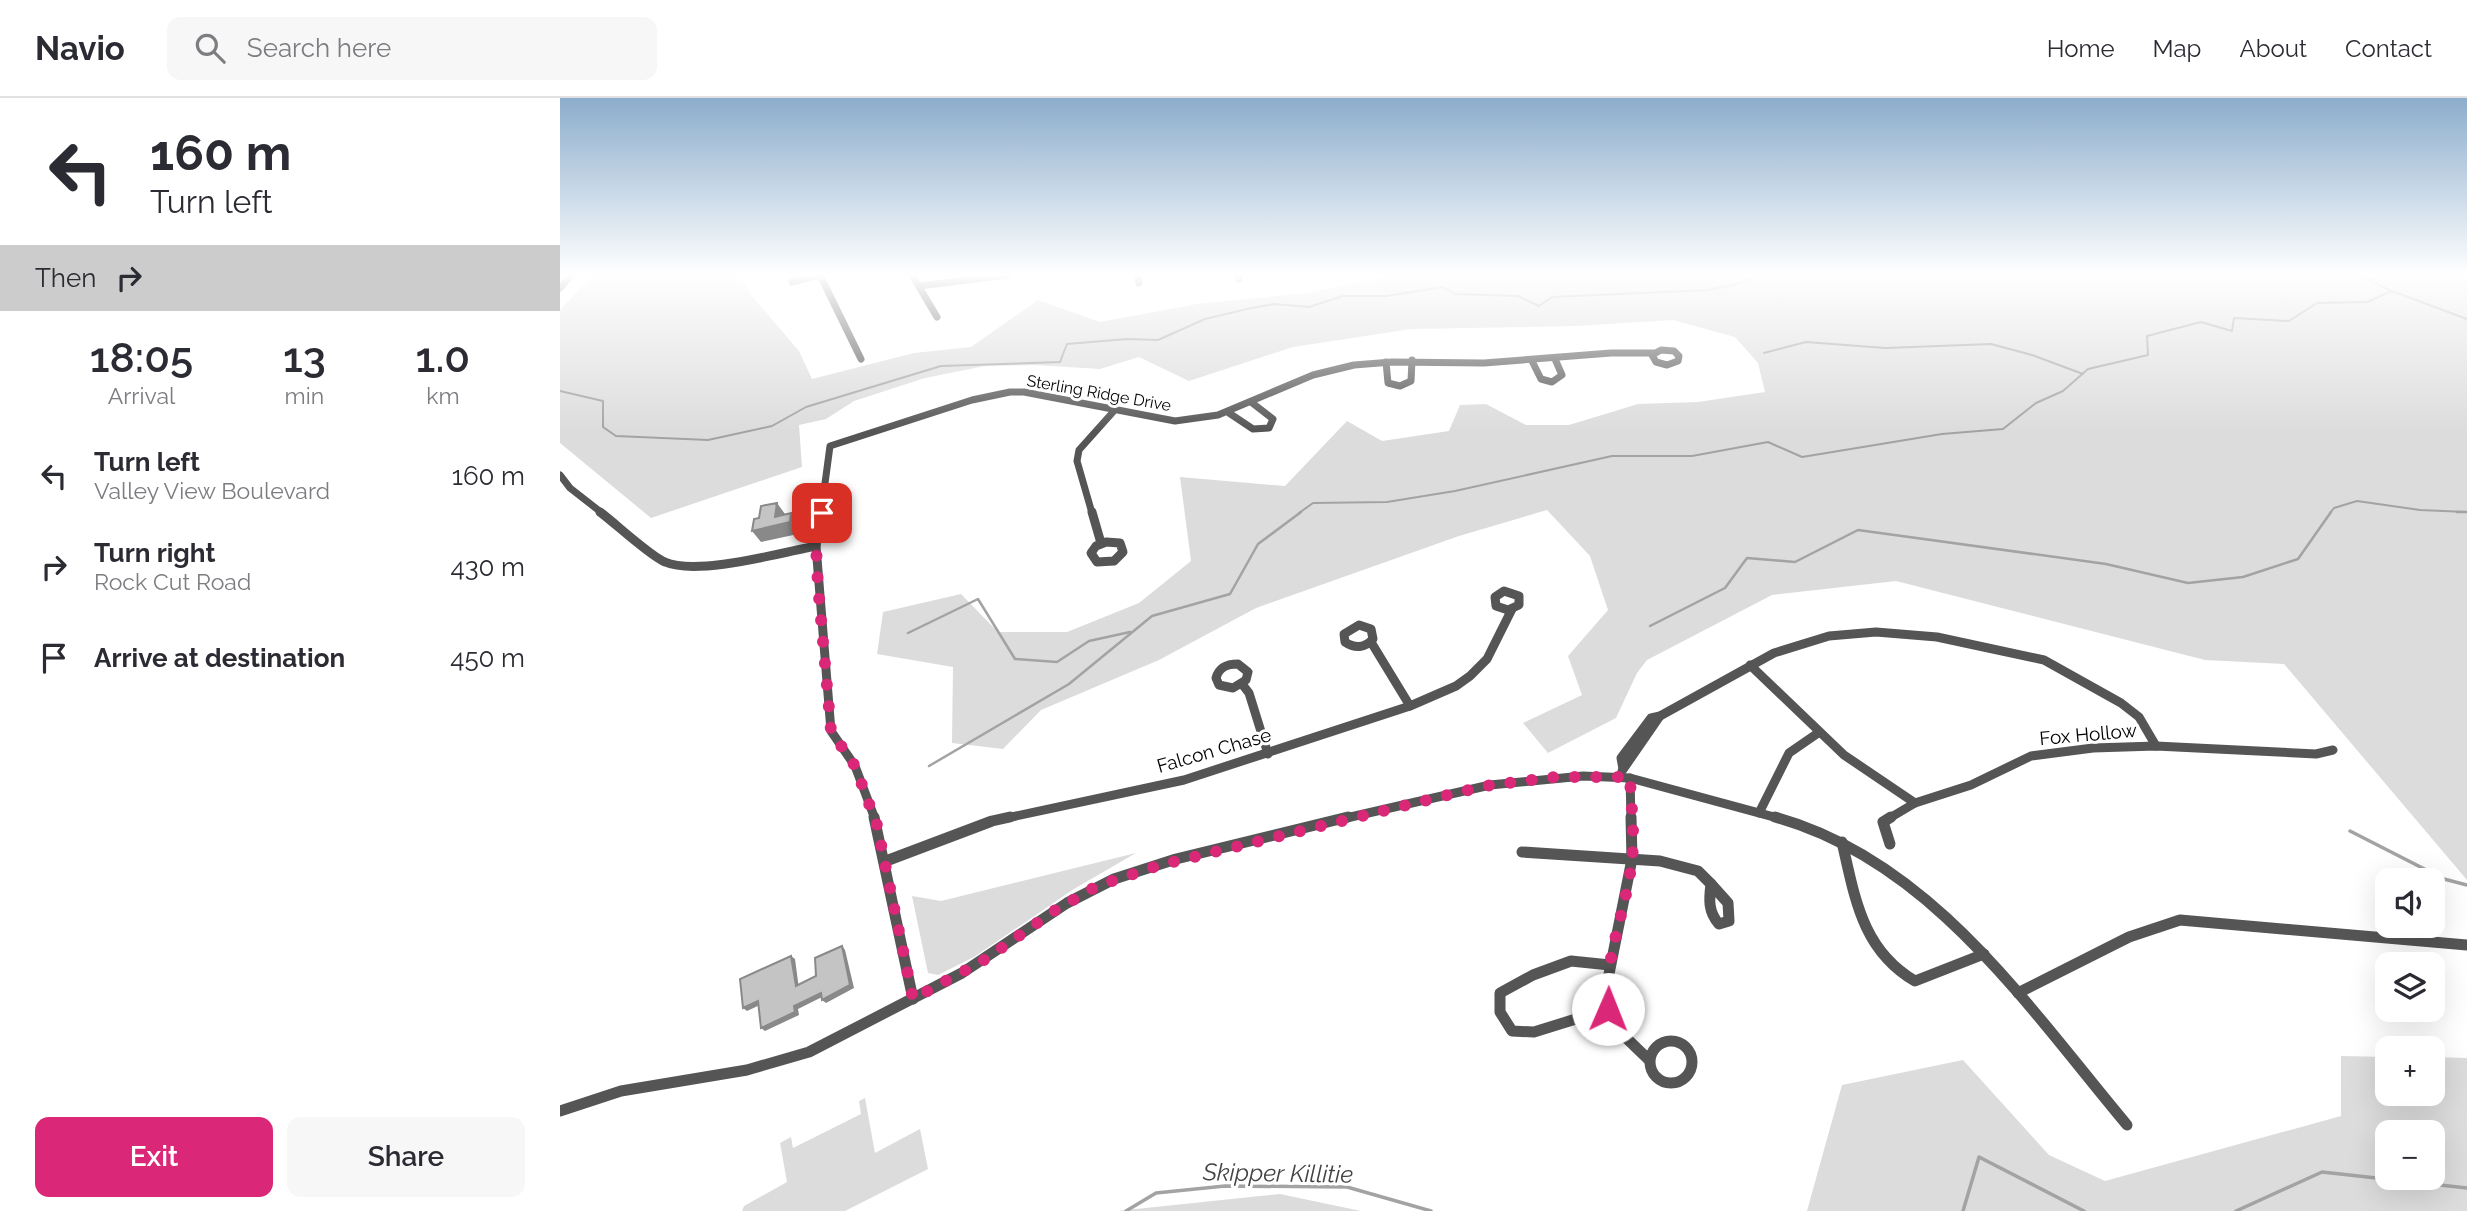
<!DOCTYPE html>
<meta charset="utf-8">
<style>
:root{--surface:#fff;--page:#f7f7f7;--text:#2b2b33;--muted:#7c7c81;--line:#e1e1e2;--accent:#db2777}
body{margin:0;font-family:Raleway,sans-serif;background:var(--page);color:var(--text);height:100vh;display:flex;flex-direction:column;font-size:26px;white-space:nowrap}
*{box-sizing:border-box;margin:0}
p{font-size:23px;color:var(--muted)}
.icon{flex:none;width:38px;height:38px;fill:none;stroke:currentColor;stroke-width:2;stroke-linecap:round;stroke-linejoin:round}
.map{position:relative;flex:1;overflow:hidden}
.drawer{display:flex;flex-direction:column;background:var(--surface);width:560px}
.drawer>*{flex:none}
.hud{background:#fff;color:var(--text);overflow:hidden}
.fabs{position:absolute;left:1815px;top:770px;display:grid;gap:14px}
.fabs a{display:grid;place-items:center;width:70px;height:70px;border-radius:14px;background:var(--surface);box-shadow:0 7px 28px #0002;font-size:35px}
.pin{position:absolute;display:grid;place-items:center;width:60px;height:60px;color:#fff;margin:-30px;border-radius:14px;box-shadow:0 4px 10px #0006}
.me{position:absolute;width:77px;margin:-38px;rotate:1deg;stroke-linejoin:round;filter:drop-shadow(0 0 5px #0008)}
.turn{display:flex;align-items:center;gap:24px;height:147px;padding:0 35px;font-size:32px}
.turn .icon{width:91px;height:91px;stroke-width:2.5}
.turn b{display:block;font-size:49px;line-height:60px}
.then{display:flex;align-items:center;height:66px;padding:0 35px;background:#0003;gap:14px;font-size:26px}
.eta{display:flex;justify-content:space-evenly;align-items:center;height:119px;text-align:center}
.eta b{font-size:42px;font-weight:600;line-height:49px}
.action{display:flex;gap:14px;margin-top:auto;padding:14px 35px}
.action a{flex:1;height:80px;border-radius:14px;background:var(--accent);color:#fff;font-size:28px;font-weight:600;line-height:80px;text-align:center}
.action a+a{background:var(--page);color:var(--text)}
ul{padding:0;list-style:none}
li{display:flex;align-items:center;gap:21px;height:91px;padding:0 35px}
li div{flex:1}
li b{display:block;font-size:26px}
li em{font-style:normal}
header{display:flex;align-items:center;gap:42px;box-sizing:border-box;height:98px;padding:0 35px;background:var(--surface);border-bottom:2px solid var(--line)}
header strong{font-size:33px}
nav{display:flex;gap:38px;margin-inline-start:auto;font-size:24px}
.search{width:490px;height:63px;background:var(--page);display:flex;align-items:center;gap:18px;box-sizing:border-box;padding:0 24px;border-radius:14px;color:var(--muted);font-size:26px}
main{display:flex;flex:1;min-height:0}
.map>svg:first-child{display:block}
</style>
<header>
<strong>Navio</strong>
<div class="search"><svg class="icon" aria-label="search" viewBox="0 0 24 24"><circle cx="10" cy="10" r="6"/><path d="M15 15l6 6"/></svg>Search here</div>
<nav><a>Home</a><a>Map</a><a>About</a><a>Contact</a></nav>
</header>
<main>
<section class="drawer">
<div class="hud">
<div class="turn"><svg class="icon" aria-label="left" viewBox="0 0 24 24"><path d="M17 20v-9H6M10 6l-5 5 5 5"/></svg><div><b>160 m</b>Turn left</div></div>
<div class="then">Then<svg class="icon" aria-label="right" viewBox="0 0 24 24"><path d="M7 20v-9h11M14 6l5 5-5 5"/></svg></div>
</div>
<div class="eta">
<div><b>18:05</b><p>Arrival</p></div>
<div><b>13</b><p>min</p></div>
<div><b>1.0</b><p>km</p></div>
</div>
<ul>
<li><svg class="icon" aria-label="left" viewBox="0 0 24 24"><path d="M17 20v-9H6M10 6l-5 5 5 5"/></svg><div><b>Turn left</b><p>Valley View Boulevard</p></div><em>160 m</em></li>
<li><svg class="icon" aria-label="right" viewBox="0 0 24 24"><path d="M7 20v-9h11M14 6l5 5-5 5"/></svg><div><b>Turn right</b><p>Rock Cut Road</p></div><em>430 m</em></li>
<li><svg class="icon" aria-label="arrive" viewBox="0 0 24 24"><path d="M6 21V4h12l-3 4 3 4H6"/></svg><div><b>Arrive at destination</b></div><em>450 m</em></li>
</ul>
<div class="action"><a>Exit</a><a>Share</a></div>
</section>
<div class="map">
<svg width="1907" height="1113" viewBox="0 0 1907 1113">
<rect width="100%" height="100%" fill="#fff"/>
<g fill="#dcdcdc" fill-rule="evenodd">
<polygon points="33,177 180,177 191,197 239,253 252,281 354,255 411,249 478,202 540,224 637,206 748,195 834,177 1907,177 1907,782 1724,566 1645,562 1336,483 1212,497 1087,562 1077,575 1056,620 988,655 963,625 1022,597 1008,558 1048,512 1030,458 987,412 899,438 696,510 599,562 481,612 443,651 392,645 393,569 317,556 323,514 401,496 438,534 507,534 579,505 631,463 620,379 725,388 787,323 822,343 889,333 900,307 926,306 966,327 1009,327 1078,306 1138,304 1205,294 1198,265 1175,239 1113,222 1016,228 851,231 733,249 629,283 579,259 540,271 475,267 425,268 365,280 294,303 266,321 239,327 242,369 91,420 0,345 0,212"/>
<polygon points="576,755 514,791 414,859 378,877 368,875 352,798 381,803"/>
<path d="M1781 958 1827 959V996H1872L1873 959 1907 960V1113H1247L1282 987 1403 962 1489 1057 1545 1083 1781 1018ZM1872 1034V1080H1827V1034Z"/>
<polygon points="305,1000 315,1055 360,1031 368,1071 285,1113 182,1113 184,1108 227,1084 220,1045 231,1039 233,1050 301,1016 299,1003"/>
<polygon points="720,1096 801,1113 557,1113"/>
</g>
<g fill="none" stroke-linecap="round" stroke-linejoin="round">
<g stroke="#a3a3a3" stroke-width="2">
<polyline points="1800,177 1831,193"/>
<polyline points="1204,255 1246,244 1325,250 1431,246 1472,257 1523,276"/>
<polyline points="0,293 43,303 43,329 56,338 148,342 212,328 246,309 381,268 500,264 507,246 567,241 598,242 645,221 687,211 714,206 749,209 783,198 826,198 883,189 895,196 958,198 979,208 992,199 1148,192 1174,187 1199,177"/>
<polyline points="739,415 753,405 827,404 895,393 1052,358 1132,358 1208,344 1242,359 1382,336 1443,331 1476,305 1503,293 1528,271 1588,257 1587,238 1641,224 1672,233 1674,220 1729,223 1757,205 1807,204 1832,193 1907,221"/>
<polyline points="1770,415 1774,410 1797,403 1860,412 1907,414"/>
</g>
<g stroke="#a3a3a3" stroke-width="2.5">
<polyline points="1897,414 1907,414"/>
<polyline points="1090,528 1165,490 1187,460 1235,464 1298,432 1546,466 1628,485 1683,479 1738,461 1771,414"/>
<polyline points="348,535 418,501 455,561 497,564 529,543 570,534"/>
<polyline points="369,668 509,586 592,518 670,496 698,446 741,414"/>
</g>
<g stroke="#a3a3a3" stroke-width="3.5">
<polyline points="1790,733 1884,781 1907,787"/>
<polyline points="566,1113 596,1095 665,1088 787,1089 871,1113"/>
<polyline points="1403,1113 1419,1059 1524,1113"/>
<polyline points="1676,1113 1762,1074 1907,1090"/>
</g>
<g stroke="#555" stroke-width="7">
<polyline points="260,177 301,261"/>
<polyline points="352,177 377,219"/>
<polyline points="578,177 579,185"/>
<polyline points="678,177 679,181"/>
<polyline points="232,184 258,177"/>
<polyline points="359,188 448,177"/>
<polyline points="0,190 11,177"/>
<polygon points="1101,252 1114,253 1119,258 1118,263 1107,267 1096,264 1092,257"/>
<polyline points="972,263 981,281 992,284 1002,277 995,261"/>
<polyline points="826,264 828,285 840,288 851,283 852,262"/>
<polyline points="669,315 693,331 709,330 713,321 691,304"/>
<polyline points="0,377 10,390 42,415"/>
<polyline points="261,415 270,348 412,302 450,294 464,294 615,323 658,317 753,277 794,267 832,264 924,265 1051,255 1094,255"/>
<polyline points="532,415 517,363 519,352 553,314"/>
</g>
<g stroke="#555" stroke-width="9">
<path d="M40 414C55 425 90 458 105 464 137 478 220 455 256 448"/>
<polyline points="261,414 256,448 271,633 295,668 315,721"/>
<polyline points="532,414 541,445"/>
<polygon points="546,444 560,445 563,454 554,463 537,464 531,455 536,448"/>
<polygon points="944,493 959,498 959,507 948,512 936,508 935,499"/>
<path d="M799 527 811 531 813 541C805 550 795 551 785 544L784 536Z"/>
<polyline points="811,544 850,608"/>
<path d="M678 566 688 574 686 582 673 590 659 587 656 580C659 569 667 566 678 566Z"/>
<polyline points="1190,567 1284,657 1355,705"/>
<polyline points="682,586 689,595 708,656"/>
<polyline points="1063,671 1061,660 1091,620 1100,618 1214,555 1269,538 1316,534 1377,539 1484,562 1561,605 1579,619 1596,648"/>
<polyline points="1062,673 1100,618"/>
<polyline points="1070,680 1071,721"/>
<polyline points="1199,715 1229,655 1258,635"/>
<polyline points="442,721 624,682 850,608 896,588 910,578 927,561 952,511"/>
<polyline points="782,721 930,687 1023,678 1070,680 1221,721"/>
<polyline points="1328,721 1355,705 1411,687 1471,658 1533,650 1596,648 1756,656 1773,652"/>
</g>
<g stroke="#555" stroke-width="11">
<polyline points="314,719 353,901"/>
<polyline points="1071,719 1072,761 1046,891 1050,914 1058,932 1089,962"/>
<path d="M1215 719C1371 762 1468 909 1567 1027"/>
<path d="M1282 744C1295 800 1302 852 1355 883L1424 856"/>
<polyline points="1330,746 1323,724 1331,719"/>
<polyline points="962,754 1100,763 1138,773 1151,786"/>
<polyline points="326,763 432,723 450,719"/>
<path d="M1151 786 1168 805 1169 823 1159 826C1148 814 1149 801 1151 786Z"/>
<polyline points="1458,895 1569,839 1620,822 1907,847"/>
<polyline points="1048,911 974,934 952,933 940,914 940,895 973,877 1011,863 1050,867"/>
<circle cx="1111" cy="964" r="21"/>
<polyline points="0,1013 61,993 187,972 249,954 402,875 507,805 554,781 616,761 788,719"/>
</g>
</g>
<g fill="#898989">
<polygon points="217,405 225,416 231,415 238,427 238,436 201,444 192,433 215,419"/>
<polygon points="282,848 285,852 294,890 266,905 262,902"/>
<polygon points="231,858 235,861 239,891 236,888"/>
<polygon points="261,895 264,898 238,911 239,917 205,933 201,930 234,908"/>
<polygon points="198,903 202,906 187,913 183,910"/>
</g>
<g fill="#c4c4c4" stroke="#898989" stroke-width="2">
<polygon points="217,405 215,419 231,415 230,424 192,433 194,421 199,420 201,408"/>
<polygon points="282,848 290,887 262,902 261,895 234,908 235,914 201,930 198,903 183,910 180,881 231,858 236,888 256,878 255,860"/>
</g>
<linearGradient id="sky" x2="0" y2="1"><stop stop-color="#8cadcc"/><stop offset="0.53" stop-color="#fff"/><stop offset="1" stop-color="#fff" stop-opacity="0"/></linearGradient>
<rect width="1907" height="333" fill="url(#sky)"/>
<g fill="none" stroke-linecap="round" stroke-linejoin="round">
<path stroke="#db2777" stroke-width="12" stroke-dasharray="0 21.6" d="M262 415 256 448 258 488 271 633 295 668 317 727 353 901 426 861 494 813 537 788 597 768 925 688 995 679H1059L1070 680C1071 706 1075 735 1072 761 1067 812 1043 860 1048 911"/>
</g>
<g text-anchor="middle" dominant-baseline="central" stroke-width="6" stroke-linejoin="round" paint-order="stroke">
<g font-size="16" fill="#000" stroke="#fff">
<text transform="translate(539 295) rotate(10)">Sterling Ridge Drive</text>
</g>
<g font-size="19" fill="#000" stroke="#fff">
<text transform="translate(1528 636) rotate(-5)">Fox Hollow</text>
<text transform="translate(654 652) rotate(-16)">Falcon Chase</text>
</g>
<g font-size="24" font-style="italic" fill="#444" stroke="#fff">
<text transform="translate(718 1075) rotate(1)">Skipper Killitie</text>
</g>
</g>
</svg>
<div class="fabs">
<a><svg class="icon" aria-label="sound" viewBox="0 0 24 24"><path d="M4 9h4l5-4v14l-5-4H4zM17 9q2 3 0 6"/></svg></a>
<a><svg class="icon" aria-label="layers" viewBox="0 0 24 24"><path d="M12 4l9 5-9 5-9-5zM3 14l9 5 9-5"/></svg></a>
<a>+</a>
<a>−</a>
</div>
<div class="pin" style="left:262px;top:415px;background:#d93025"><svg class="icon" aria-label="arrive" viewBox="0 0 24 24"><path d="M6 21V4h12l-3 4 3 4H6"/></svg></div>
<svg class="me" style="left:1048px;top:911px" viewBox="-20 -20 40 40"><circle r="19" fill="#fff"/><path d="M0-13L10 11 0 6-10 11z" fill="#db2777"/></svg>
</div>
</main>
